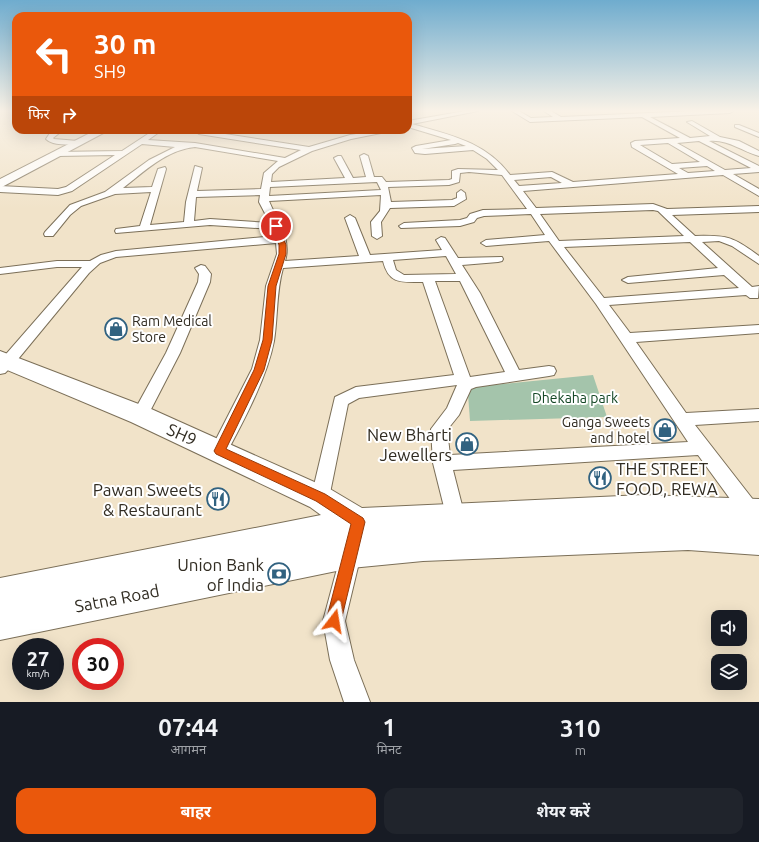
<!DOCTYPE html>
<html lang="hi">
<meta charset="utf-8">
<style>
:root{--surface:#171b24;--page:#20242c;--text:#f1f3f6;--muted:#9ea1a6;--accent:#ea580c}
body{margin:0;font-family:Ubuntu,"Noto Sans Devanagari",sans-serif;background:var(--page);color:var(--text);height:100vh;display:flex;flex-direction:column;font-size:15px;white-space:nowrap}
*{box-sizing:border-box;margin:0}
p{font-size:13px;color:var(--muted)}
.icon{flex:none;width:22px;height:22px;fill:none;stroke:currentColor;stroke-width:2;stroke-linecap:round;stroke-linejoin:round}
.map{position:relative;height:702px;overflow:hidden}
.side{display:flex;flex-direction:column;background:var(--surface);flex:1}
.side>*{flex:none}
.top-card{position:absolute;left:12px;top:12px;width:400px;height:122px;border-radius:12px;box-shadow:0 4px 16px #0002;background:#ea580c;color:#fff;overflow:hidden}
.tools{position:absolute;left:711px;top:610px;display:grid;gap:8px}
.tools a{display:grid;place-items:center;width:36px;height:36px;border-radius:8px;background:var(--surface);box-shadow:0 4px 16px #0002;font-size:20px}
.speed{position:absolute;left:12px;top:638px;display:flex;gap:8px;font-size:20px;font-weight:700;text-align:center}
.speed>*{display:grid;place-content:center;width:52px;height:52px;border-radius:50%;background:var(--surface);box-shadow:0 4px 16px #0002;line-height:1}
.speed small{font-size:10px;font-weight:400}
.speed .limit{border:6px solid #d22;background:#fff;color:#111}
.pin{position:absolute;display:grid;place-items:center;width:34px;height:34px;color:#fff;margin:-17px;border:2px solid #fff;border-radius:50%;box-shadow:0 1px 4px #0007}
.me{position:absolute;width:44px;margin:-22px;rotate:14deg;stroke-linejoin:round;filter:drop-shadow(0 0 3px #0008)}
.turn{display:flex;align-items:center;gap:14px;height:84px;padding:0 16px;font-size:18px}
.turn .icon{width:52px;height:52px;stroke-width:2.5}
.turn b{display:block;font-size:28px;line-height:34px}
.then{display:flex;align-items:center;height:38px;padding:0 16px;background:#0003;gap:8px;font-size:15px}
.eta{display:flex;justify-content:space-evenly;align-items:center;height:68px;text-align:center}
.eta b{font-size:24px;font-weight:700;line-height:28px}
.cta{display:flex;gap:8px;margin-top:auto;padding:8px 16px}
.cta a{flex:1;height:46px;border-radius:12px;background:var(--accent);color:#fff;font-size:16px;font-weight:700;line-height:46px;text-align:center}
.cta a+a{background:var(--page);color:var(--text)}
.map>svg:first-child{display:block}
</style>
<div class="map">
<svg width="759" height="702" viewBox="0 0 759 702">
<rect width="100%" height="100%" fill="#f1e3c9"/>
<polygon fill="#a4c4ab" points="593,375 607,417 470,421 468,394 473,387"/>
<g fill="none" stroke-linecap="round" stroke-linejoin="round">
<g stroke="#7b6f58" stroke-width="2">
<g id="street">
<path d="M465 111H478L412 124C450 135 486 142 510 175L552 172 573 182 678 174 632 147 631 143 635 141 680 138 642 117 530 122 512 111H519L531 118 553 117 544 111H551L561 117 693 111H733L730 113 650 117 690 138 710 136 687 122 692 121 720 137 739 141 759 151V156C741 151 728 139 709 141L759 166V172L733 174 759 189V196L723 175 523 191 536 208 653 204 667 209 759 206V212L672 215 695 236C728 235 733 237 759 256V264L732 246 719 241 702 242 752 287 759 286 758 298H750L746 295 609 305 630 333 759 325V333L636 342 686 413 759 409V421L695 425 758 506V518L751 521 744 518 698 455 453 470 465 517 462 523 455 526 448 523 433 463 431 429 447 408 457 385 359 398 348 404 329 498 327 504 320 506 313 504 311 498 335 397 356 387 454 375 423 282C402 282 389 285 383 261L283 268C276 293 278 316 274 341 267 378 243 422 225 456L219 458 213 456 210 451 252 369 260 340 266 286 277 254 276 243 116 257 100 263 89 273 14 364 5 373 0 374V361L82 267H57L0 274V268L57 261H90L101 255 116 251 275 236 272 229 210 225 116 233 115 231 116 229 140 226 151 192 115 194 81 206 70 215 53 236H45L44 234 45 232 70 205 105 192 149 160 175 147 142 144 72 191 58 195 0 192V186L58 189 66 187 115 155 57 156 53 154 54 152 122 151 154 130H162L148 140 195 143 285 158 301 150 199 134 196 132 199 130 309 147 350 135 381 130H396L351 139 312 151 279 167 272 174 271 182 345 178 334 158 338 156H341L353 178 366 177 360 156 364 154 368 156 374 177H382L386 182 449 180 452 179V171L458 169 498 170 487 159 473 150 425 154 415 153 412 148 416 146 451 140 408 127V121ZM699 141 751 168 725 170 677 143ZM458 143 466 146 422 149 455 144ZM668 143 700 162 672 164 640 145ZM195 147 278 161 264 173 261 189 197 191 202 168 195 166 186 202 184 222 150 225 166 169 165 167 158 169 152 187 123 188C145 171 166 150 195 147ZM707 166 715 171 688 173 679 168ZM469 172 502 175 527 209 483 210 470 214 467 218 460 220 404 223 399 226 401 228 460 226 474 222 477 218 484 216 531 214 545 235 486 240 481 243 486 246 549 241 596 304 688 442 450 455 447 430 459 415 471 389 476 387 549 376 554 375 556 371 554 367 549 366 519 370 480 293 462 265 498 262 502 261 503 259 502 257 458 258 445 238 441 237 436 240 442 250 370 255 355 218 350 215 345 218 359 256 285 261C292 239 277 221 269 201L381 195 380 211 371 222 372 236 377 239 382 236 381 222 390 208 454 206 466 199 465 193 461 190 457 193V198L452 200 391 202 388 187 449 185 459 182 460 173ZM551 177 562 183 519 186 514 180ZM377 182 381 190 269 196 270 187ZM260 195 259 202 270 223 210 219 194 221 196 197ZM653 210 658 211 684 236 559 241 540 214ZM690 242 718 268 628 277 622 280 628 283 724 275 739 288 604 298 564 247ZM446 256 456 274 404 275 396 270 393 260ZM435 281H460L505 372 470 377Z"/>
<polygon points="735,125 739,125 759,133 759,137 735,127"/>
<path d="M55 130H63L53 138 54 139 78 141 82 143 78 145C68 144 53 146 46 139L50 133Z"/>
<polygon points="201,265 205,266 211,274 210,282 180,353 146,419 140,421 134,419 132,415 166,353 198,282 199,274 195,268"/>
<polygon points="352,540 359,543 362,550 345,621 354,660 370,702 344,702 330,660 323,621 342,550 345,543"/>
</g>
</g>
<g stroke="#7b6f58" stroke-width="2">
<g id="primary">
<polygon points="96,130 109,130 0,188 0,179"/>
<polygon points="0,351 149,408 330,489 362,508 643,495 759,499 759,555 688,550 423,561 351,568 0,640 0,578 321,515 310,507 131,422 0,367"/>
</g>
</g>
<use href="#street" fill="#fff" fill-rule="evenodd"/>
<use href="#primary" fill="#fff" fill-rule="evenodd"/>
</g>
<linearGradient id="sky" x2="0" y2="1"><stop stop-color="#6facce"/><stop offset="0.53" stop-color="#f9f2e7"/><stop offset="1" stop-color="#f9f2e7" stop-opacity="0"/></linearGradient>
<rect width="759" height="209" fill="url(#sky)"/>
<polygon fill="#ea580c" stroke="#983908" points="276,224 279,226 286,245 286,254 276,286 272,340 264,370 226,449 325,494 363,518 365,522 341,621 339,626 334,628 329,626 326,621 351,524 316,501 216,454 214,451 254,370 263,340 268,286 279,254 279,245 273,226"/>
<defs>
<g id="shop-ring" transform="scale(1.15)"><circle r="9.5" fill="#fff" stroke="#316280" stroke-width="1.5"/><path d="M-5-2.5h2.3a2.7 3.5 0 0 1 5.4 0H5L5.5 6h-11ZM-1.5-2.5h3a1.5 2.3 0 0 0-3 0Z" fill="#316280"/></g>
<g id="restaurant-ring" transform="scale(1.15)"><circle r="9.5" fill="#fff" stroke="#316280" stroke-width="1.5"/><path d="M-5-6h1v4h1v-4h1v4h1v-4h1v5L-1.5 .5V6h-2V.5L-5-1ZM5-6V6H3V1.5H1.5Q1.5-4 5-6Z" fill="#316280"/></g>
<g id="bank-ring" transform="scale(1.15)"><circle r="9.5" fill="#fff" stroke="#316280" stroke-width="1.5"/><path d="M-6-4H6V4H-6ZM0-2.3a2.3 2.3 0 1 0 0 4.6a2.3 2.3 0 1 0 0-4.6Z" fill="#316280"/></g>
</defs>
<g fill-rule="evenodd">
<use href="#shop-ring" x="116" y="329"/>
<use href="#shop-ring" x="665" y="430"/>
<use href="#shop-ring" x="467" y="444"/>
<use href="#restaurant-ring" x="600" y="478"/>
<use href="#restaurant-ring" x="218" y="499"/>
<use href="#bank-ring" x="279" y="574"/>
</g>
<g text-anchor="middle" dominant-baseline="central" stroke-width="4" stroke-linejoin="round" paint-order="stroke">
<g font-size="14" fill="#312c22" stroke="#fff" text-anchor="start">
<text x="132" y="321">Ram Medical<tspan x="132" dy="16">Store</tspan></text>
<text x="650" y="422" text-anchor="end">Ganga Sweets<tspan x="650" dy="16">and hotel</tspan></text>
</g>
<g font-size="14" fill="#134624" stroke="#fff">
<text x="575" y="398">Dhekaha park</text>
</g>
<g font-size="17" fill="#312c22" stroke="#fff">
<text transform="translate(182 434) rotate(24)">SH9</text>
<text transform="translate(117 598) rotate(-11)">Satna Road</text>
</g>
<g font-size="17" fill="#312c22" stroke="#fff" text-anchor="end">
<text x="452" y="434">New Bharti<tspan x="452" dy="20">Jewellers</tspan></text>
<text x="616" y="468" text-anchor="start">THE STREET<tspan x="616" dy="20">FOOD, REWA</tspan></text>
<text x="202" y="489">Pawan Sweets<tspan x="202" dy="20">&amp; Restaurant</tspan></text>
<text x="264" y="564">Union Bank<tspan x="264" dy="20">of India</tspan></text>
</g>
</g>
</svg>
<div class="tools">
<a><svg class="icon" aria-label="sound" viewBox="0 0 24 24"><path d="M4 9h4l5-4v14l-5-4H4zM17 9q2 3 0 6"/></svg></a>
<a><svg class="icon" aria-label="layers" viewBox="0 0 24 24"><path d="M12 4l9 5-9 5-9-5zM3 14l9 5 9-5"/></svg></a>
</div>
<div class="speed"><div>27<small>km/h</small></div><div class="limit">30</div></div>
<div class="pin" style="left:276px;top:226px;background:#d93025"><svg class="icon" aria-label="arrive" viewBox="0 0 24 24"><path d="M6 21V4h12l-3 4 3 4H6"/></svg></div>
<svg class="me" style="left:334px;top:621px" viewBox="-20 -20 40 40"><path d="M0-17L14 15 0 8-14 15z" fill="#ea580c" stroke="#fff" stroke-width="4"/></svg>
<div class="top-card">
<div class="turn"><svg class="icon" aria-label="left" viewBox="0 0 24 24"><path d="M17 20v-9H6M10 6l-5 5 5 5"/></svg><div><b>30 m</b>SH9</div></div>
<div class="then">फिर<svg class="icon" aria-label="right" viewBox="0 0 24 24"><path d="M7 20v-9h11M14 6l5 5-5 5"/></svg></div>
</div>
</div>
<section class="side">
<div class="eta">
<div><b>07:44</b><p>आगमन</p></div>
<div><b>1</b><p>मिनट</p></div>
<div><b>310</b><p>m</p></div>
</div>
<div class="cta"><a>बाहर</a><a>शेयर करें</a></div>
</section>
